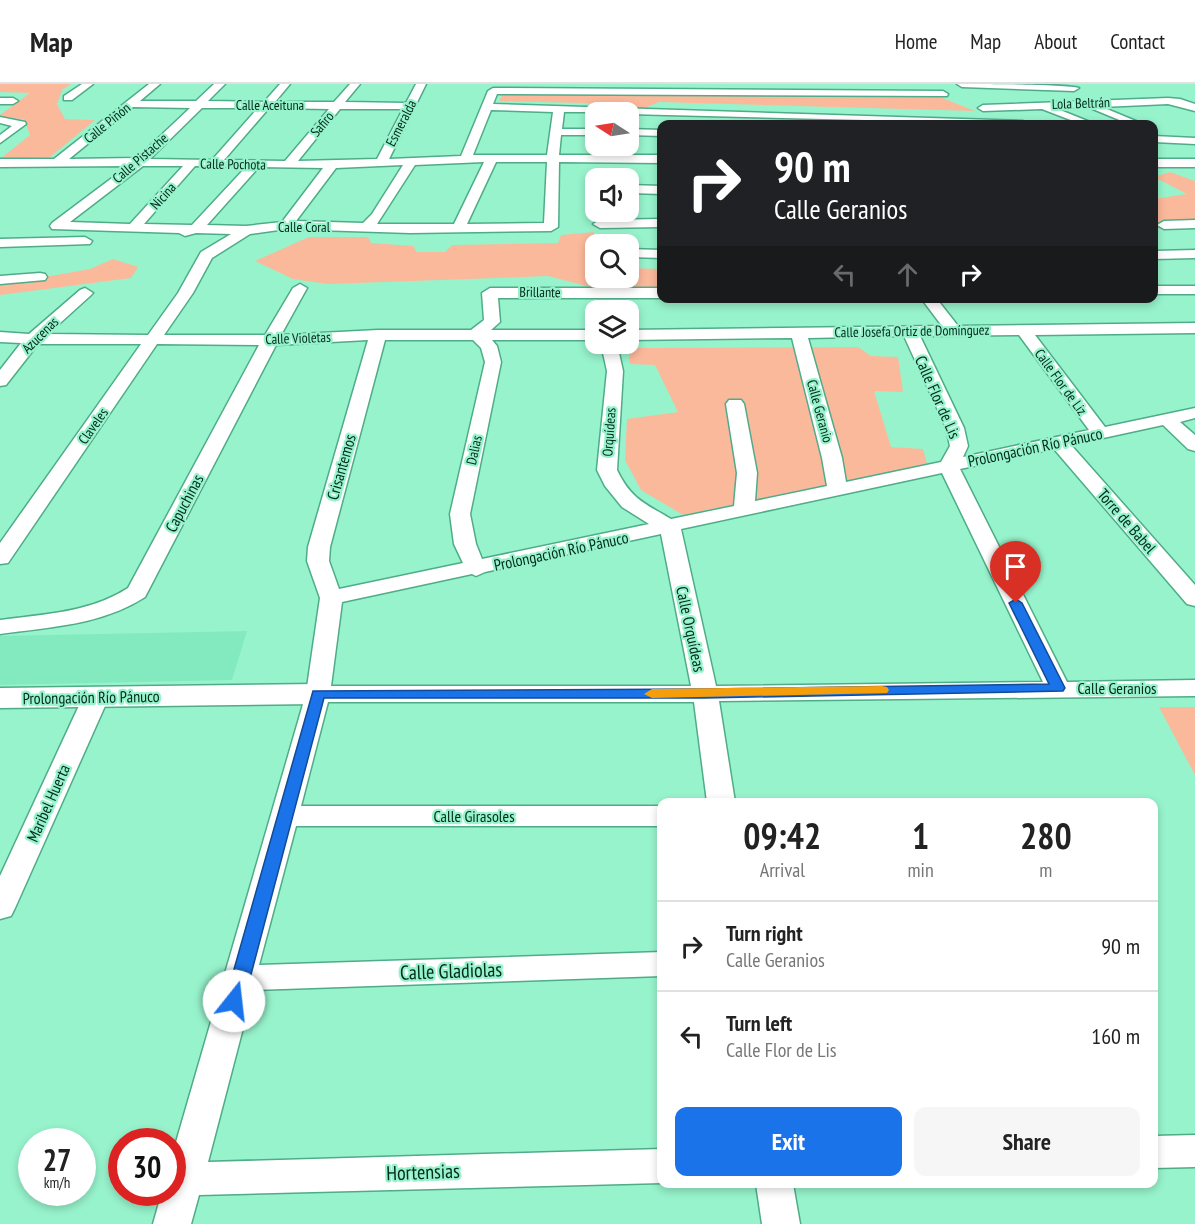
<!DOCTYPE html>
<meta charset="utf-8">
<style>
:root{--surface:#fff;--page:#f6f6f6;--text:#222;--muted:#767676;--line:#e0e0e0;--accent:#1a73e8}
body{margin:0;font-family:"PT Sans Narrow",sans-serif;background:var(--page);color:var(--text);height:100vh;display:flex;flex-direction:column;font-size:22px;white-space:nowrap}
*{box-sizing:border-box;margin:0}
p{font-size:20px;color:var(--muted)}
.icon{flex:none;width:33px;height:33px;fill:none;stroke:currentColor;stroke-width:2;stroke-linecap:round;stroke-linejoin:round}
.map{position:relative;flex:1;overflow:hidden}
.side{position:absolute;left:657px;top:714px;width:501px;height:390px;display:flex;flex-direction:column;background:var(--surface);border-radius:12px;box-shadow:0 3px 9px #0003}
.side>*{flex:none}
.banner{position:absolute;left:657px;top:36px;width:501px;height:183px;border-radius:12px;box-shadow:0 3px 9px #0003;background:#202124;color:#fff;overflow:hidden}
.needle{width:39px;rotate:282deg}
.fabs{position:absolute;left:585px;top:18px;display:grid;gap:12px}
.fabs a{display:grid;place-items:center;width:54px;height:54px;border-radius:12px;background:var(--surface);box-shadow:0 3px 9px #0003;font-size:30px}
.speed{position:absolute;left:18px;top:1044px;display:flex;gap:12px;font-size:30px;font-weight:700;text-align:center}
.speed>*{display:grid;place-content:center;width:78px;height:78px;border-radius:50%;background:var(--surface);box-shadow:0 3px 9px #0003;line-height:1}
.speed small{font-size:15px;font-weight:400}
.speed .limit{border:9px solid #d22;background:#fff;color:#111}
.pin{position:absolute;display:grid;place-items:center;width:51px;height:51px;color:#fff;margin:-62px -26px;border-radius:50% 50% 50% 0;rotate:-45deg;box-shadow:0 0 6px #0007}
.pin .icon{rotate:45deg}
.me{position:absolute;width:66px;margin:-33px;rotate:16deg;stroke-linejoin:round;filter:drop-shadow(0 0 4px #0008)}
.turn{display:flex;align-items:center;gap:21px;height:126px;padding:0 18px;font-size:27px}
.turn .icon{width:78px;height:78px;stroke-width:2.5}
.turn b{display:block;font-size:42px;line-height:51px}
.lanes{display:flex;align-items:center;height:57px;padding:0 18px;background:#0003;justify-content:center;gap:30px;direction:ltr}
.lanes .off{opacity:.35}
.eta{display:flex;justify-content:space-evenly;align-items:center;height:102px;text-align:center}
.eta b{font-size:36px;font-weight:700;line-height:42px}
.action{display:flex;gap:12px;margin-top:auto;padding:12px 18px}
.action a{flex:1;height:69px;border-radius:12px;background:var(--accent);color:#fff;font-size:24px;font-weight:700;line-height:69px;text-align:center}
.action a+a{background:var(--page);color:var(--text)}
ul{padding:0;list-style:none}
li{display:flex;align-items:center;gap:18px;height:90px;padding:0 18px;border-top:2px solid var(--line)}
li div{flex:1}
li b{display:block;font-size:22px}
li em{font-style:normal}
header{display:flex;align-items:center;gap:36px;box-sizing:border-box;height:84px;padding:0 30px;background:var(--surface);border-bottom:2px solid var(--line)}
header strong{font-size:28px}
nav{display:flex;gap:33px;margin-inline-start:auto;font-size:21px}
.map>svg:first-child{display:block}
</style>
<header>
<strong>Map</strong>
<nav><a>Home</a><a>Map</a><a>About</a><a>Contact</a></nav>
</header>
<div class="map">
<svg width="1195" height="1140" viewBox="0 0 1195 1140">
<rect width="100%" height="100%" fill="#97f3cc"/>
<polygon fill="#83eac0" points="247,547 232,596 0,601 0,552"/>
<g fill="#fbb99b">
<polygon points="0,0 71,0 62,6 57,20 65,35 95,36 50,73 0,75 30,51 24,35 0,34 0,31 30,9 0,8"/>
<polygon points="503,10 940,13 975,27 659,18 638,27 627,25 628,20 499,17"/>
<polygon points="1170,88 1195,97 1195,139 1154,145 1154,115 1187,110 1154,93"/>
<polygon points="594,148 596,194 628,194 629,184 661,185 661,206 609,208 548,192 328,200 293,195 255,177 309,153 368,153 371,159 413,162 417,168 445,168 452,161 558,159 561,151"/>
<polygon points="113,175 138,183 131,194 0,211 0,201 90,185"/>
<polygon points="858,263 871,272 898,273 903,308 874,307 891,363 923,365 927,380 683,431 641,406 625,376 627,335 678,328 655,281 630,280 628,264"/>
<polygon points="1159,623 1195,623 1195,691"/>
</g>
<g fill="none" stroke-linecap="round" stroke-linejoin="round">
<g stroke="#4fac88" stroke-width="3">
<g id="minor">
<polygon points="82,0 93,0 72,16 64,16 64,12"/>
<path d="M149 0H160L140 17H196L214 0H225L208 17 264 18 280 0H290L275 18H334L350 0H360L345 18 406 19 416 0H426L389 75 461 72 488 7 493 4 943 7 948 10 947 12 497 10 493 20 1023 37V40L628 30V28H564L562 45H596V51H561L559 71H662V79L559 78 558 143 551 147 410 149 286 145 250 150 212 174 193 209 164 251H265L293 204 300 200 307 204 281 251 378 246H471L484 236 482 209 490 204H662V214H498L500 238 491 246H596V256H492L497 262 501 278 470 430 476 460 482 475 649 440 622 423 605 402 597 386 607 287 601 260H617L623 287 617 386C631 415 644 419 671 435L734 422 737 389 726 320 729 316H741L744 320 757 389 755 417 827 402 822 374 792 254 628 256V246L942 242 921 214H936L958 242 1195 239V249L1035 251 1105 343 1195 324V334L1180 338 1195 351V367L1188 365 1163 341 1071 361 1195 501V522L1187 520 1054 365 960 385 1067 598 1195 596V612L719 617 735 718H707L694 618H328L301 722H662V742H296L259 881 662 868V892L253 906 208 1078 662 1065V1099L199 1111 191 1140H153L162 1108H172V1072L306 610 320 514 307 477 308 463 368 256 276 261 145 513C102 541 50 543 0 550V536C44 530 89 529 128 504L259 261 157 260 8 479 0 480V459L141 260H38L6 301 0 302V286L21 259 0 258V248L29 250 80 206 85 204 93 209 90 212 48 250 148 251 178 209 201 168 231 150 196 149 185 152 179 149 52 145 50 142 52 139 128 82 0 83V75H54ZM133 23 190 24 137 74 69 75ZM202 24H258L212 76 150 75ZM269 24 329 25 285 77 224 76ZM340 25H403L377 75 298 77ZM491 26 553 28 547 71H473ZM484 78 454 140H377L415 81ZM496 78H547L544 139 467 140ZM403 81 372 130 363 139 296 137 336 84ZM143 82H183L130 140 70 138ZM195 82 246 83 192 141 144 140ZM259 83 323 84 282 138 246 142 207 141ZM1019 251 1089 346 963 373 968 362 964 344 920 252ZM904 252 946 344 950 362 941 378 846 398 842 374 808 254ZM385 256H473L481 264 485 278 450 430 454 460 463 479 339 505 329 477 330 463ZM942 389 1043 598 716 602 681 445ZM661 450 691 602H331L342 518 472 490 476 492 485 488Z"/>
<path d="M957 0C977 0 1068 0 1079 4L1074 7 962 3Z"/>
<polygon points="0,14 13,14 18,17 13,20 0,20"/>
<polygon points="1168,14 1180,15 1195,20 1195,27 1168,20 1102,23 1143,40 1129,40 1088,23 1055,24 1095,40 1081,40 1042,25 983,27 978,24 983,21"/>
<polygon points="0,33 25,38 26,40 0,59 0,51 12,42 0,39"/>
<polygon points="628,45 662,46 662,52 628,51"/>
<polygon points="1154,52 1195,54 1195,60 1154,58"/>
<rect x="1154" y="75" width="41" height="8"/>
<polygon points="628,101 662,102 662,110 628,109"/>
<polygon points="662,135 662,143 600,144 593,140 600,136"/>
<polygon points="1195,136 1195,144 1164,145 1157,141 1164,137"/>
<polygon points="85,153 92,157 90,160 0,163 0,155"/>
<polygon points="628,165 662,166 662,174 628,173"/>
<polygon points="1195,166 1195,174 1154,175 1154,167"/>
<polygon points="40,189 45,190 47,193 45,196 0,200 0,192"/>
<rect x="1154" y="202" width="41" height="8"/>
<polygon points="96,605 105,608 109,613 15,824 11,832 0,835 0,792 83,613 87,608"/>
<polygon points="1195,1051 1195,1083 1154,1084 1154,1052"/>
<polygon points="756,1100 793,1100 800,1140 762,1140"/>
</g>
</g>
<g stroke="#4fac88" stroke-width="3">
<polygon id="tertiary" points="318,600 329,603 334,610 329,617 318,620 0,624 0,604"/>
</g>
<use href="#minor" fill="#fff" fill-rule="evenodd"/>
<use href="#tertiary" fill="#fff" fill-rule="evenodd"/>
</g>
<polygon fill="#1a73e8" stroke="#114b97" stroke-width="1.5" points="1016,515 1022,519 1065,604 1063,607 705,614 324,614 244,917 241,922 234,924 228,922 225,917 313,607 705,605 1049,600 1009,519"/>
<polygon fill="#f59e0b" points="882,602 887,603 889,606 887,609 652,614 644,610 652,605"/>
<g text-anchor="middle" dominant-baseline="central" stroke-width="4.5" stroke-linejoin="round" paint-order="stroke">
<g font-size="14" fill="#012a1c" stroke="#97f3cc">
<text transform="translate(1081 19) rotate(-2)">Lola Beltrán</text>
<text x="270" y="21">Calle Aceituna</text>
<text transform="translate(107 39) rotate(-39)">Calle Piñón</text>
<text transform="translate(401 39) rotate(-63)">Esmeralda</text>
<text transform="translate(322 40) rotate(-50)">Safiro</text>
<text transform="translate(140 74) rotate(-41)">Calle Pistache</text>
<text transform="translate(233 80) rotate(1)">Calle Pochota</text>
<text transform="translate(163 112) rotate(-48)">Nicina</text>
<text x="304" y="143">Calle Coral</text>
<text transform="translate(540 208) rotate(1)">Brillante</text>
<text transform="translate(912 247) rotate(-1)">Calle Josefa Ortiz de Domínguez</text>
<text transform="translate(40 251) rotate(-45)">Azucenas</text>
<text transform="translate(298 254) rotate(-2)">Calle Violetas</text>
<text transform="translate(1061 298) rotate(54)">Calle Flor de Liz</text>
<text transform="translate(820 327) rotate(75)">Calle Geranio</text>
<text transform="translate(93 342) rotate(-55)">Claveles</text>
<text transform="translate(609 348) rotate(-86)">Orquídeas</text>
<text transform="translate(474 366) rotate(-78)">Dalias</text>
</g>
<g font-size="16" fill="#012a1c" stroke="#97f3cc">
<text transform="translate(938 313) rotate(66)">Calle Flor de Lis</text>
<text transform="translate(1035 363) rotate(-12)">Prolongación Río Pánuco</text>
<text transform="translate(341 383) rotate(-74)">Crisantemos</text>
<text transform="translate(184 419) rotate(-62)">Capuchinas</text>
<text transform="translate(1127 437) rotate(49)">Torre de Babel</text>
<text transform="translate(561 467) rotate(-12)">Prolongación Río Pánuco</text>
<text transform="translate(691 545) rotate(78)">Calle Orquídeas</text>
<text x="1117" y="604">Calle Geranios</text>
<text transform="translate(91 613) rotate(-1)">Prolongación Río Pánuco</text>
<text transform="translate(48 719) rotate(-66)">Maribel Huerta</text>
<text x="474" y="732">Calle Girasoles</text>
</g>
<g font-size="20" fill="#012a1c" stroke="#97f3cc">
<text transform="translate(451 887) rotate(-2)">Calle Gladiolas</text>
<text transform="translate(423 1088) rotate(-2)">Hortensias</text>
</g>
</g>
</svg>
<div class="fabs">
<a><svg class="needle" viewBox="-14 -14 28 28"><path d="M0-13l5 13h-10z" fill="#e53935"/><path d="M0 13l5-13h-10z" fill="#767676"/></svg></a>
<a><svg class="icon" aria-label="sound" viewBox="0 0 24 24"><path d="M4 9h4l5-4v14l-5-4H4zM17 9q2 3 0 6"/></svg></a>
<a><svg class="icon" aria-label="search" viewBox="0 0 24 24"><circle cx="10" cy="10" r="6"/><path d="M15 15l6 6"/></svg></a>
<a><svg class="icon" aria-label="layers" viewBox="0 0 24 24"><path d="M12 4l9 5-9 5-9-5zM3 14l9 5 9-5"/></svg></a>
</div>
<div class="speed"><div>27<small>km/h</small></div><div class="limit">30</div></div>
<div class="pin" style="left:1016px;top:519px;background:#d93025"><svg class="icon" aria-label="arrive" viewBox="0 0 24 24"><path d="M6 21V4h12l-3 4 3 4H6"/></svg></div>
<svg class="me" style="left:234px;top:917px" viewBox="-20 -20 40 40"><circle r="19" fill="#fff"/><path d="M0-13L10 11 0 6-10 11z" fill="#1a73e8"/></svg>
<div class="banner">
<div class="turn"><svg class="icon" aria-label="right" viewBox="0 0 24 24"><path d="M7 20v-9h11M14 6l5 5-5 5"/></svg><div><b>90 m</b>Calle Geranios</div></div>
<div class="lanes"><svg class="icon off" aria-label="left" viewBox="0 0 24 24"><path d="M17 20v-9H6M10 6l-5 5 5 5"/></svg><svg class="icon off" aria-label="ahead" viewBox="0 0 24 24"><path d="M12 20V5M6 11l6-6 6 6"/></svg><svg class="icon" aria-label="right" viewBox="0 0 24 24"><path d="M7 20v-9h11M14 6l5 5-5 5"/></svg></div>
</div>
<section class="side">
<div class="eta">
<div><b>09:42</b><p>Arrival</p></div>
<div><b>1</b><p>min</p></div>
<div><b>280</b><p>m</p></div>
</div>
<ul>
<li><svg class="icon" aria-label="right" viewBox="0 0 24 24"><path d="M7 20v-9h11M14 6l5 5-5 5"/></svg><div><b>Turn right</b><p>Calle Geranios</p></div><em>90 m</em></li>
<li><svg class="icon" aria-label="left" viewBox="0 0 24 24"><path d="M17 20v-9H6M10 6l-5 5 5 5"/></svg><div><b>Turn left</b><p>Calle Flor de Lis</p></div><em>160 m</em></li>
</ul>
<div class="action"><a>Exit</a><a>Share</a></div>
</section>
</div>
